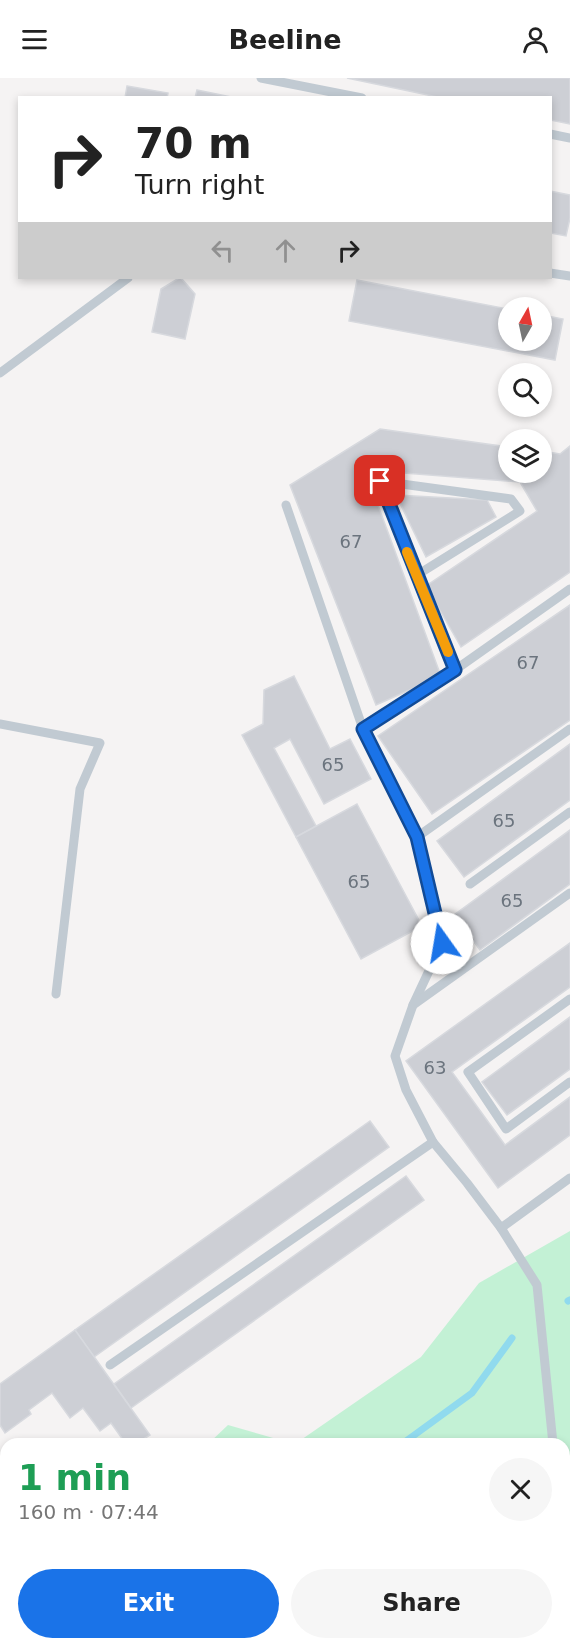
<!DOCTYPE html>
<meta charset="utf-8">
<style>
:root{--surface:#fff;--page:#f6f6f6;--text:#222;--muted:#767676;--accent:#1a73e8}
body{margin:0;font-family:"DejaVu Sans",sans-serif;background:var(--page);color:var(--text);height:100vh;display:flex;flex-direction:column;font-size:22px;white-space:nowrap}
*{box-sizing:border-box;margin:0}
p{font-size:20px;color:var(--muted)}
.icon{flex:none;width:33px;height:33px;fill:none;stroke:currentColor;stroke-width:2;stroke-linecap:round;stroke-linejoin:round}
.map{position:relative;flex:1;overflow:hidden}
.panel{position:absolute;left:0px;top:1360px;width:570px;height:212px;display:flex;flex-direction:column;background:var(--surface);border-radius:18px 18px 0 0;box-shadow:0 3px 9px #0003}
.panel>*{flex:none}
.hud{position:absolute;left:18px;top:18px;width:534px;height:183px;border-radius:0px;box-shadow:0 3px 9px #0003;background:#fff;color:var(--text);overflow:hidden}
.needle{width:39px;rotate:9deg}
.tools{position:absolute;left:498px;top:219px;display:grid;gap:12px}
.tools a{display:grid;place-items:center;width:54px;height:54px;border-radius:50%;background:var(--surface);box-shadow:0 3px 9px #0003;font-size:30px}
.pin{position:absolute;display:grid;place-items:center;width:51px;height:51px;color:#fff;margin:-26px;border-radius:12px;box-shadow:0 3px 9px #0006}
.me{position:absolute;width:66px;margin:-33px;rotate:347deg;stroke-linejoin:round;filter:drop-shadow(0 0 4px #0008)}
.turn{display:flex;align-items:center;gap:21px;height:126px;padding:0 18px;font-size:27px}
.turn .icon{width:78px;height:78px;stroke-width:2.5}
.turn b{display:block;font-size:42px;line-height:51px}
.lanes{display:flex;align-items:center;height:57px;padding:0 18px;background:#0003;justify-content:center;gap:30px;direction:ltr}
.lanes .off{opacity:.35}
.round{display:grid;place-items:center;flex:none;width:63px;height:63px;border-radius:32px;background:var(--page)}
.overview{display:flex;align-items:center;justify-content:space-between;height:102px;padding:0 18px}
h1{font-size:36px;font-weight:700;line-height:45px;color:#1e9e55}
.button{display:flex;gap:12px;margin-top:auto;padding:12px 18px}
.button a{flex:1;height:69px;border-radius:36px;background:var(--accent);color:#fff;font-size:24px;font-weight:700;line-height:69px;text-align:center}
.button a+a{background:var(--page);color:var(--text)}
header{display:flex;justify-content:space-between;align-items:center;height:78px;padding:0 18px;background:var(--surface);font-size:27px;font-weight:700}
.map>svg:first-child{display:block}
</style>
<header><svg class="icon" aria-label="menu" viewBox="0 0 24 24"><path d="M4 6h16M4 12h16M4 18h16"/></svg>Beeline<svg class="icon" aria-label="person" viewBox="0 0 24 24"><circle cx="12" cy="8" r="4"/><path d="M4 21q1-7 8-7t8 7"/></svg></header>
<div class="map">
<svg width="570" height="1571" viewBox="0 0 570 1571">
<rect width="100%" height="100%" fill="#f5f3f3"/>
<polygon fill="#fdf9ef" points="564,1562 570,1562 570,1571 502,1571 502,1566 564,1566"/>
<g fill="#c3f1d5">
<polygon points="570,1153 570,1475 564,1475 564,1366 295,1366 421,1279 479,1205"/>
<polygon points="228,1347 294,1366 208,1366"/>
</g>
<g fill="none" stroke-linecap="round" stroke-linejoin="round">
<g stroke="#90daee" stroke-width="7">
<polyline points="568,1223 570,1222"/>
<polyline points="402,1366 472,1315 512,1260"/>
<polyline points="287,1571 287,1566"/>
</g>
</g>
<g fill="#cdcfd5" stroke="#d7d9de" stroke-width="1.5">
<polygon points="347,0 570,0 570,46 550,42 550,20 442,20"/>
<polygon points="127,8 168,15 167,20 125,20"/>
<polygon points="197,12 236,20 195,20"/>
<polygon points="550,113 570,117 570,140 566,158 550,155"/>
<polygon points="179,200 181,200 195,216 185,261 152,254 161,211"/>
<polygon points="357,202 508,231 508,262 542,262 542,237 563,241 555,282 349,243"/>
<polygon points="380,351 508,369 508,394 542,394 542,373 560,376 570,368 570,494 461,569 426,508 537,433 520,404 365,392 441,598 376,627 290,407"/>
<polygon points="396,417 487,422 496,439 426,479"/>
<polygon points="570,527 570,642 432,736 378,658"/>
<polygon points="294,598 330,671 350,661 371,701 324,726 290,661 274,670 316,748 296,759 242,657 263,646 264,612"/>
<polygon points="570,666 570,722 464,799 437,763"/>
<polygon points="357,726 422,848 361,881 296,759"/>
<polygon points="570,752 570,806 480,872 454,837"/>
<polygon points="570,865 570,909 452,994 505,1067 570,1019 570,1057 498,1110 406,983"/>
<polygon points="570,939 570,991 507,1037 482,1004"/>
<polygon points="370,1043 389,1069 94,1279 75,1252"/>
<polygon points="406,1098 424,1122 131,1330 114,1306"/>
<polygon points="75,1252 150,1357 136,1366 126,1366 111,1345 100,1353 83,1330 70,1340 52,1315 29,1332 31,1336 5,1355 0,1347 0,1306"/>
</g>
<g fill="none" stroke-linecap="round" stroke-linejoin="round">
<g stroke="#7690ad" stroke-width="36">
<g id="highway">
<polyline points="0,1488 6,1489"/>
<polyline points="564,1504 570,1504"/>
<polyline points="0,1514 6,1514"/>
<polyline points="564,1529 570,1529"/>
</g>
</g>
<polyline stroke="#7ad0a6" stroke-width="4" stroke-dasharray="4.5 3" stroke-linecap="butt" points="514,1568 514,1566"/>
<g stroke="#c1cad2" stroke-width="9">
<polyline points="261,0 362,20"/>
<polyline points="550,56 570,60"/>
<polyline points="550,195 570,198"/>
<polyline points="0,295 128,200"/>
<polyline points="286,427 363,651 417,759 442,865 413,927 395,978 406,1012 433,1064 467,1105 501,1150 537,1207 553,1366"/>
<polyline points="417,497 520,433 511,421 380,403 455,592"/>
<polyline points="0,646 100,665 80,711 56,916"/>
<polyline points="363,651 455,592 570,511"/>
<polyline points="417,759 570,651"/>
<polyline points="470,806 570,734"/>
<polyline points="570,921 468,994 506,1051 570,1004"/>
<polyline points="413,927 570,815"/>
<polyline points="501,1150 570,1100"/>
<polyline points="110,1287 433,1064"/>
<polyline points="0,1404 6,1407"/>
</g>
<polyline stroke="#b3c2d1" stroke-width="28" points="481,1571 483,1566"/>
<use href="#highway" stroke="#8ba5c1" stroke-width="33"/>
</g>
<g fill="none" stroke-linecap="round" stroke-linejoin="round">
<g stroke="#114b97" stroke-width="15">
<polyline id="route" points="380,403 455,592 363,651 417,759 442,865"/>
</g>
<use href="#route" stroke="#1a73e8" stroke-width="10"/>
<polyline stroke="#f59e0b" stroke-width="10" points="407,474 448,574"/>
</g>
<g text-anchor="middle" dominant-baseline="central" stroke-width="6" stroke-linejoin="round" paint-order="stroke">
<g font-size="18" fill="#6b747e">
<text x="351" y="463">67</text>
<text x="528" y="584">67</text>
<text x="333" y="686">65</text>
<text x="504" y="742">65</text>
<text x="359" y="803">65</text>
<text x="512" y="822">65</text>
<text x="435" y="989">63</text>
</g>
</g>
</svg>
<div class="tools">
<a><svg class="needle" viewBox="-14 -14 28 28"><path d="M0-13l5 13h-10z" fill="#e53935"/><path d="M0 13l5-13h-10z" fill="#767676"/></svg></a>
<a><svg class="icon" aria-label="search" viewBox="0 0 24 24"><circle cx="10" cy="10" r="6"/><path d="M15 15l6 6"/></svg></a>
<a><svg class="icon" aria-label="layers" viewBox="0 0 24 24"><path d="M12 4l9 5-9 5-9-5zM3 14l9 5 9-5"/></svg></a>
</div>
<div class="pin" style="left:380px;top:403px;background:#d93025"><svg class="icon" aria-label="arrive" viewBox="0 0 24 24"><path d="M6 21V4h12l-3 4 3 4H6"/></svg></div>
<svg class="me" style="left:442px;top:865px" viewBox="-20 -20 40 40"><circle r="19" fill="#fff"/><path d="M0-13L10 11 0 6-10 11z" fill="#1a73e8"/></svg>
<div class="hud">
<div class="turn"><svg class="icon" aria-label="right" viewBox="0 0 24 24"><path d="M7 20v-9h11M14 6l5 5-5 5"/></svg><div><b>70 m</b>Turn right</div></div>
<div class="lanes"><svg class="icon off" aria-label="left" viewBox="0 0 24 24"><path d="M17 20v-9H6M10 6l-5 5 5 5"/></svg><svg class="icon off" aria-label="ahead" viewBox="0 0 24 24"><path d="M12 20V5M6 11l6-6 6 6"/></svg><svg class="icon" aria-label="right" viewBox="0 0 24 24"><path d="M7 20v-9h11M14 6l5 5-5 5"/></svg></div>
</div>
<section class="panel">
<div class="overview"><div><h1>1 min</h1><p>160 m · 07:44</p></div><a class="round"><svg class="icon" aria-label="close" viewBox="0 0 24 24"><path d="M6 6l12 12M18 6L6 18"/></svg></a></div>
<div class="button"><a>Exit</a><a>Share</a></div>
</section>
</div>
